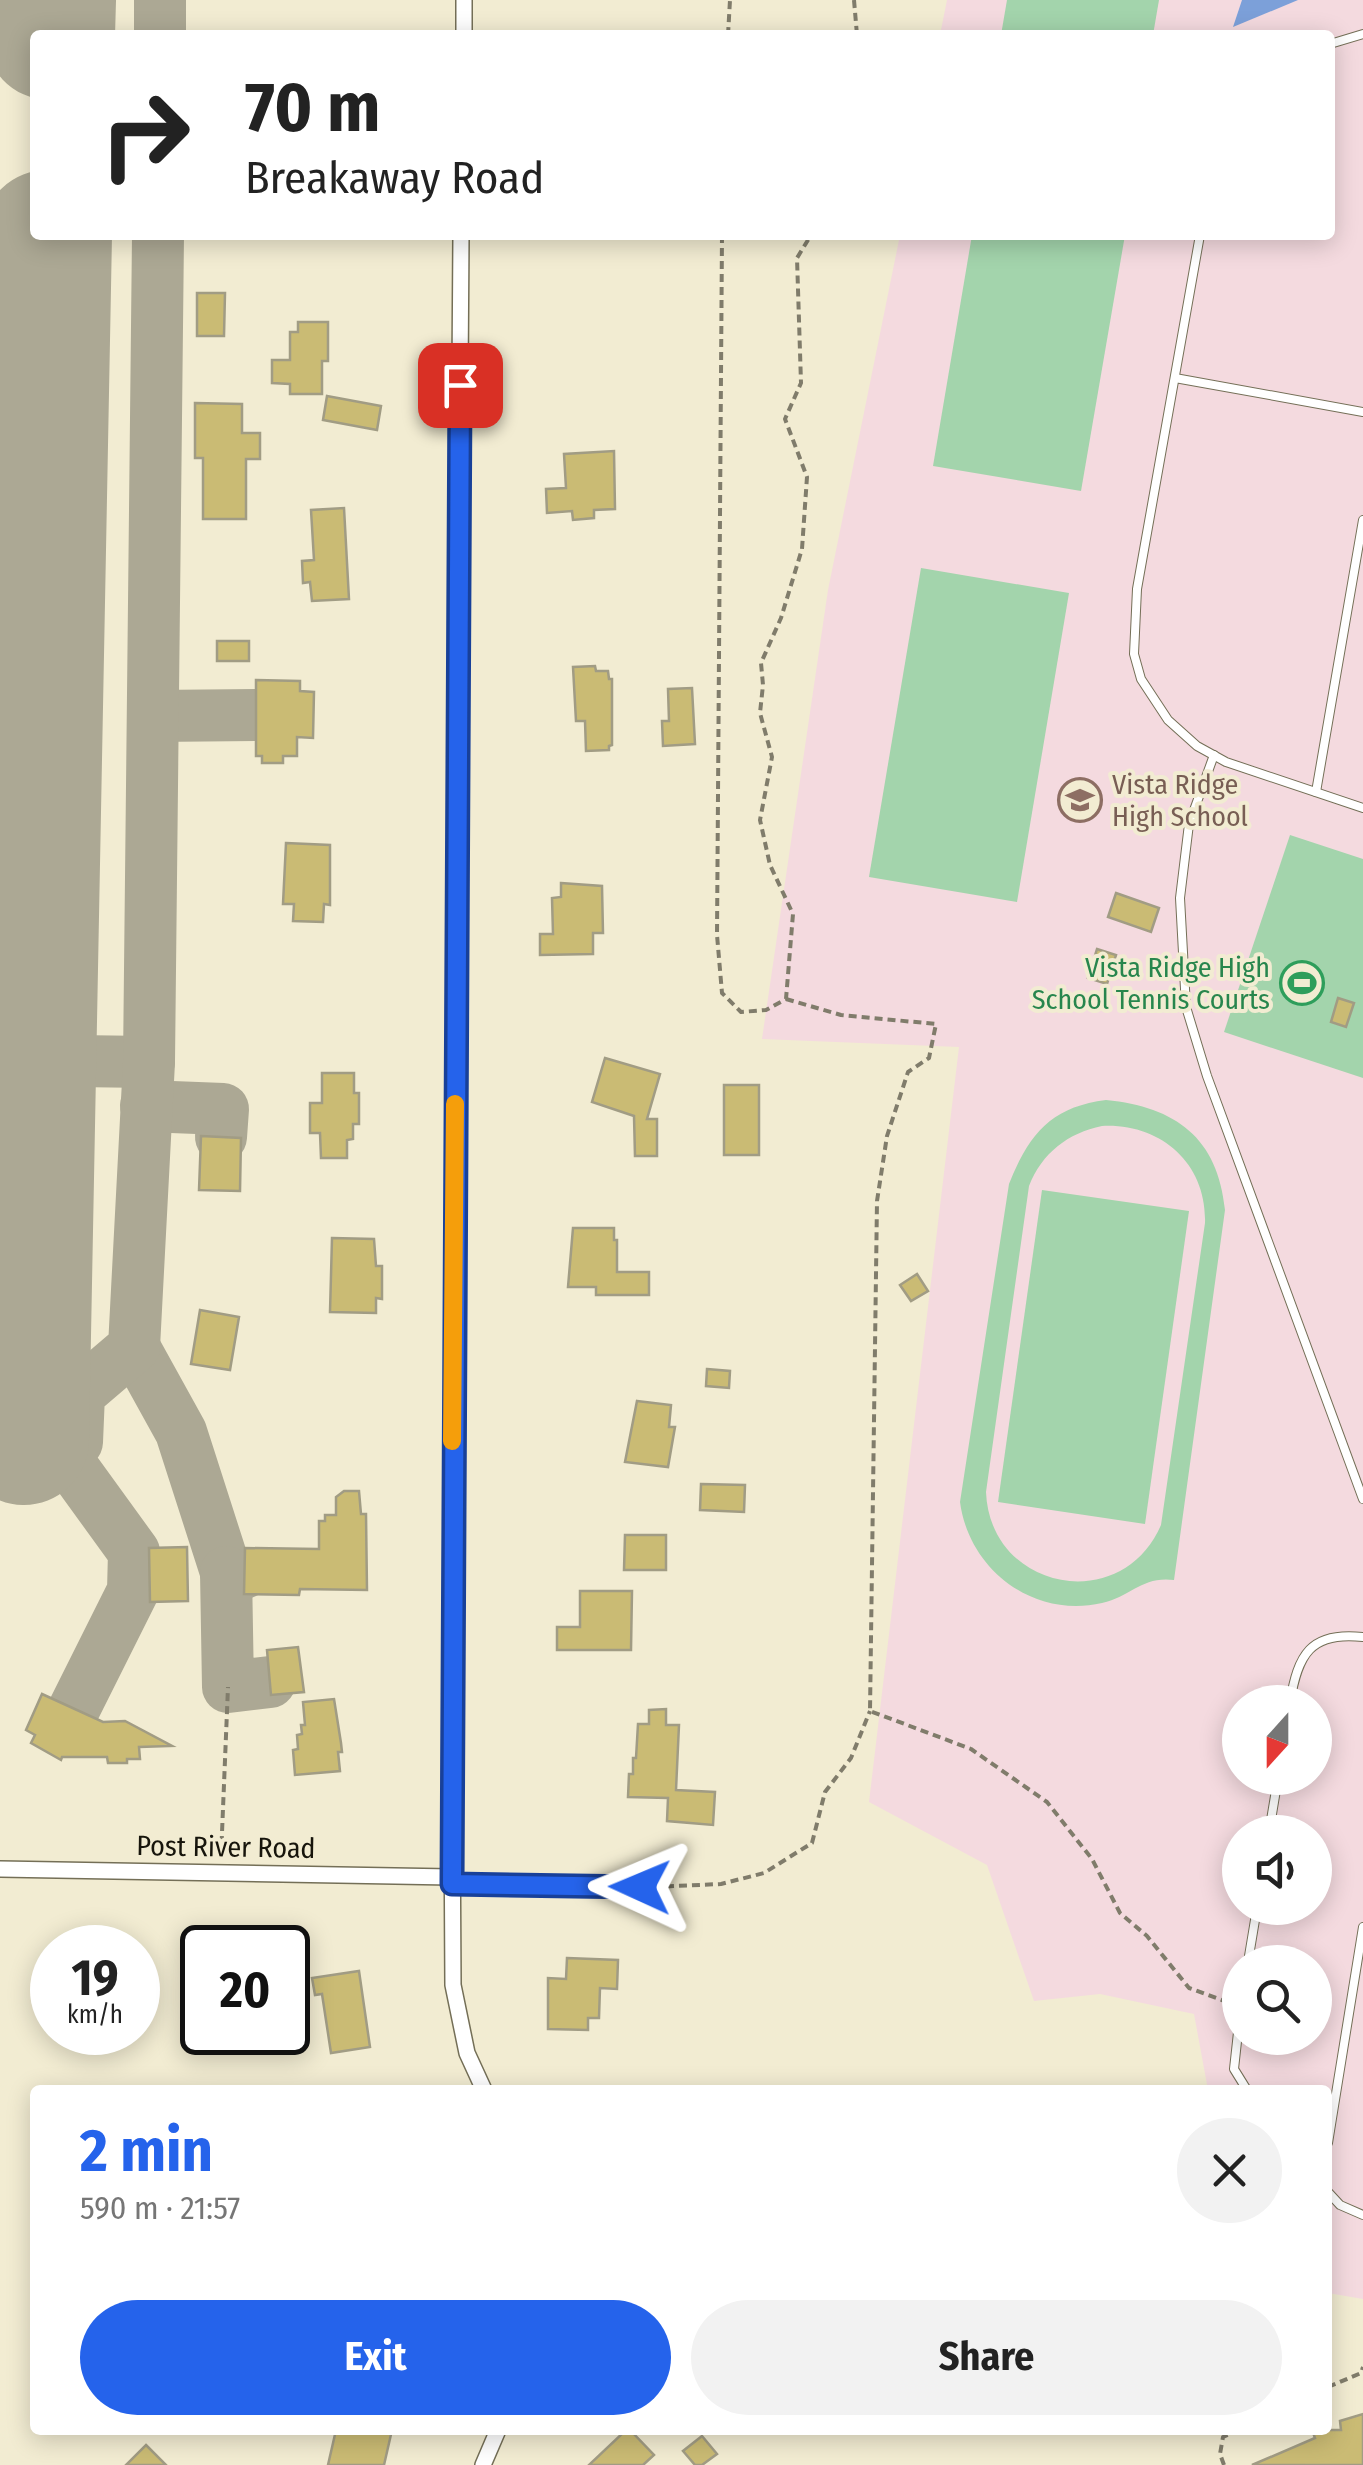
<!DOCTYPE html>
<meta charset="utf-8">
<style>
:root{--surface:#fff;--page:#f2f2f2;--text:#222;--muted:#767676;--accent:#2563eb}
body{margin:0;font-family:"Fira Sans Condensed",sans-serif;background:var(--page);color:var(--text);height:100vh;display:flex;flex-direction:column;font-size:38px;white-space:nowrap}
*{box-sizing:border-box;margin:0}
p{font-size:32px;color:var(--muted)}
.icon{flex:none;width:55px;height:55px;fill:none;stroke:currentColor;stroke-width:2;stroke-linecap:round;stroke-linejoin:round}
.map{position:relative;flex:1;overflow:hidden}
.drawer{position:absolute;left:30px;top:2085px;width:1302px;height:350px;display:flex;flex-direction:column;background:var(--surface);border-radius:10px;box-shadow:0 5px 25px #0003}
.drawer>*{flex:none}
.hud{position:absolute;left:30px;top:30px;width:1305px;height:210px;border-radius:10px;box-shadow:0 5px 25px #0003;background:#fff;color:var(--text);overflow:hidden}
.needle{width:65px;rotate:201deg}
.tools{position:absolute;left:1222px;top:1685px;display:grid;gap:20px}
.tools a{display:grid;place-items:center;width:110px;height:110px;border-radius:50%;background:var(--surface);box-shadow:0 5px 25px #0003;font-size:50px}
.speed{position:absolute;left:30px;top:1925px;display:flex;gap:20px;font-size:50px;font-weight:700;text-align:center}
.speed>*{display:grid;place-content:center;width:130px;height:130px;border-radius:50%;background:var(--surface);box-shadow:0 5px 25px #0003;line-height:1}
.speed small{font-size:25px;font-weight:400}
.speed .limit{border:5px solid #111;border-radius:15px;background:#fff;color:#111}
.pin{position:absolute;display:grid;place-items:center;width:85px;height:85px;color:#fff;margin:-42px;border-radius:20px;box-shadow:0 5px 15px #0006}
.me{position:absolute;width:110px;margin:-55px;rotate:271deg;stroke-linejoin:round;filter:drop-shadow(0 0 8px #0008)}
.turn{display:flex;align-items:center;gap:35px;height:210px;padding:0 50px;font-size:45px}
.turn .icon{width:130px;height:130px;stroke-width:2.5}
.turn b{display:block;font-size:70px;line-height:85px}
.round{display:grid;place-items:center;flex:none;width:105px;height:105px;border-radius:52px;background:var(--page)}
.headline{display:flex;align-items:center;justify-content:space-between;height:170px;padding:0 50px}
h1{font-size:60px;font-weight:700;line-height:75px;color:var(--accent)}
.primary-button{display:flex;gap:20px;margin-top:auto;padding:20px 50px}
.primary-button a{flex:1;height:115px;border-radius:60px;background:var(--accent);color:#fff;font-size:40px;font-weight:700;line-height:115px;text-align:center}
.primary-button a+a{background:var(--page);color:var(--text)}
.map>svg:first-child{display:block}
</style>
<div class="map">
<svg width="1363" height="2465" viewBox="0 0 1363 2465">
<rect width="100%" height="100%" fill="#f2ecd2"/>
<path fill="#f4dadf" fill-rule="evenodd" d="M947 0H1363V2299L1328 2293V2090H1208L1194 2014 1100 1994 1034 2001 987 1865 869 1802 959 1047 762 1039 828 590 900 235H1330V35H940ZM1240 1702H1315V1778H1240ZM1240 1832H1315V1908H1240ZM1240 1962H1315V2038H1240Z"/>
<g fill="#a3d4ac" fill-rule="evenodd">
<polygon points="1007,0 1159,0 1153,35 1001,35"/>
<polygon points="972,235 1125,235 1081,491 933,466"/>
<polygon points="921,568 1069,593 1017,902 869,877"/>
<polygon points="1290,835 1363,859 1363,1078 1224,1032"/>
<path d="M1106 1100C1176 1107 1218 1138 1225 1210L1174 1580C1142 1576 1132 1596 1102 1603 1034 1619 969 1570 960 1502L1009 1184C1029 1134 1051 1107 1106 1100ZM1102 1126C1160 1123 1207 1163 1205 1223L1161 1525C1122 1616 990 1591 986 1492L1029 1186C1042 1153 1068 1133 1102 1126Z"/>
<polygon points="1042,1190 1189,1211 1145,1524 998,1502"/>
</g>
<polygon fill="#7ca0d9" points="1242,0 1298,0 1233,27"/>
<g fill="none" stroke-linecap="round" stroke-linejoin="round">
<g stroke="#aca894" stroke-width="52">
<polyline points="160,35 160,0"/>
<polyline points="153,716 256,715"/>
<polyline points="0,1060 149,1062"/>
<polyline points="146,1106 223,1109 221,1137"/>
<polyline points="134,1347 181,1432 226,1572 244,1573"/>
<polyline points="24,1440 77,1442 79,1394 134,1347 149,1062 158,235"/>
<polyline points="63,1442 63,1454 134,1552 133,1591 74,1709"/>
<polyline points="226,1572 228,1687 270,1682"/>
</g>
<g stroke="#aca894" stroke-width="130">
<polyline points="50,35 51,0"/>
<polyline points="24,1440 47,235"/>
</g>
</g>
<g fill="#cabb74" stroke="#a19c84" stroke-width="2.5">
<polygon points="197,293 225,293 224,336 197,336"/>
<polygon points="298,322 328,322 328,361 322,361 322,394 290,394 290,384 272,383 272,360 290,360 290,332 298,332"/>
<polygon points="327,396 381,406 377,430 323,420"/>
<polygon points="195,403 242,404 242,433 260,433 260,459 246,459 246,519 203,519 203,458 195,458"/>
<polygon points="614,451 615,509 594,510 594,518 573,520 572,511 547,513 546,489 566,488 564,454"/>
<polygon points="344,508 349,599 312,601 310,582 303,583 302,561 314,560 311,510"/>
<rect x="217" y="641" width="32" height="20"/>
<polygon points="595,666 596,671 608,671 609,679 612,679 612,745 609,746 609,750 586,751 585,721 576,721 573,667"/>
<polygon points="256,680 300,681 300,691 314,692 313,738 297,737 297,756 283,756 283,763 262,763 262,756 256,756"/>
<polygon points="692,688 695,744 663,746 662,721 669,721 668,689"/>
<polygon points="286,843 330,845 330,905 324,904 323,922 293,921 294,904 283,904"/>
<polygon points="561,883 602,886 603,933 593,933 593,954 540,955 540,934 553,934 552,898 561,897"/>
<polygon points="1116,893 1159,908 1151,932 1108,917"/>
<polygon points="1097,949 1116,955 1107,984 1088,978"/>
<polygon points="1338,998 1354,1003 1346,1027 1331,1022"/>
<polygon points="605,1058 660,1074 647,1119 657,1119 657,1156 635,1156 634,1116 592,1102"/>
<polygon points="322,1073 354,1073 354,1093 359,1093 359,1124 353,1124 353,1139 347,1140 347,1158 321,1158 320,1133 310,1133 310,1103 322,1103"/>
<rect x="724" y="1085" width="35" height="70"/>
<polygon points="201,1136 241,1138 240,1191 199,1190"/>
<polygon points="573,1228 614,1228 614,1240 617,1240 617,1272 649,1272 649,1295 596,1295 596,1287 568,1287"/>
<polygon points="332,1238 374,1239 376,1266 382,1266 382,1299 376,1298 376,1313 330,1312"/>
<polygon points="917,1274 928,1291 911,1301 900,1285"/>
<polygon points="200,1310 239,1317 230,1370 191,1364"/>
<polygon points="707,1369 730,1371 729,1388 706,1386"/>
<polygon points="637,1401 671,1405 669,1427 675,1427 668,1467 625,1462"/>
<polygon points="701,1484 745,1485 744,1512 700,1510"/>
<polygon points="344,1491 359,1491 361,1514 366,1514 367,1590 300,1589 299,1595 244,1594 245,1548 319,1549 319,1521 325,1521 325,1515 336,1515 336,1497"/>
<polygon points="625,1535 666,1535 666,1570 624,1570"/>
<polygon points="187,1547 188,1601 150,1602 149,1548"/>
<polygon points="580,1591 632,1591 631,1650 557,1650 557,1627 580,1627"/>
<polygon points="298,1647 304,1692 271,1695 267,1650"/>
<polygon points="42,1694 103,1722 125,1721 172,1746 139,1747 140,1759 127,1759 127,1763 108,1763 107,1757 62,1757 61,1760 31,1743 35,1735 26,1730"/>
<polygon points="334,1699 341,1743 342,1752 338,1752 340,1771 295,1775 293,1750 298,1749 297,1735 302,1734 301,1725 305,1725 303,1702"/>
<polygon points="666,1709 666,1725 679,1725 676,1790 715,1792 713,1825 667,1821 668,1798 628,1797 629,1774 633,1774 633,1758 636,1758 638,1724 649,1724 649,1710"/>
<polygon points="567,1958 618,1960 617,1989 600,1988 599,2018 588,2018 588,2030 548,2029 548,1978 566,1979"/>
<polygon points="359,1971 370,2047 331,2053 322,1994 315,1995 312,1978"/>
<polygon points="1363,2414 1363,2465 1252,2465 1315,2438 1312,2430 1341,2430 1340,2421"/>
<polygon points="336,2430 392,2430 384,2465 328,2465"/>
<polygon points="626,2430 630,2430 654,2455 643,2465 589,2465"/>
<polygon points="702,2436 717,2454 702,2465 695,2465 683,2451"/>
<polygon points="146,2445 166,2465 126,2465"/>
</g>
<g fill="none" stroke-linecap="round" stroke-linejoin="round">
<g stroke="#746f57" stroke-width="10">
<g id="service">
<polyline points="1330,44 1363,34"/>
<polyline points="1200,235 1137,589 1134,654 1141,679 1168,720 1197,746 1226,762 1363,808"/>
<polyline points="1175,378 1363,412"/>
<polyline points="1214,755 1189,824 1180,898 1186,1007 1207,1076 1363,1499"/>
<polyline points="1316,792 1363,520"/>
<path d="M1290 1702C1298 1655 1310 1631 1363 1637"/>
<polyline points="1269,1832 1278,1778"/>
<polyline points="452,1884 640,1887"/>
<polyline points="1248,1962 1257,1908"/>
<polyline points="1240,2014 1234,2069 1247,2090"/>
<polyline points="1328,2143 1363,1927"/>
<polyline points="1328,2192 1340,2205 1363,2215"/>
</g>
</g>
<g stroke="#746f57" stroke-width="18">
<g id="minor">
<polyline points="464,35 464,0"/>
<polyline points="461,235 451,1639 453,1985 467,2053 484,2090"/>
<polyline points="0,1869 451,1877"/>
<polyline points="483,2465 498,2430"/>
</g>
</g>
<g stroke="#807c6b" stroke-width="4" stroke-dasharray="8 5" stroke-linecap="butt">
<polyline points="854,0 857,35"/>
<polyline points="728,35 730,0"/>
<polyline points="722,235 717,935 722,993 741,1012 766,1010 786,999 793,914 770,865 760,820 772,757 760,713 763,685 761,663 781,618 802,549 807,477 785,419 801,383 797,258 811,235"/>
<polyline points="786,999 841,1015 936,1024 929,1058 908,1072 887,1136 877,1201 870,1711 971,1749 1047,1802 1092,1859 1120,1913 1147,1936 1189,1988 1235,2005"/>
<polyline points="221,1857 228,1687"/>
<polyline points="653,1887 721,1884 764,1873 812,1843 825,1792 851,1758 870,1711"/>
<polyline points="1328,2387 1361,2373 1363,2367"/>
<polyline points="1224,2465 1220,2454 1223,2437 1238,2430"/>
</g>
<use href="#service" stroke="#fff" stroke-width="8"/>
<use href="#minor" stroke="#fff" stroke-width="15"/>
</g>
<g fill="none" stroke-linecap="round" stroke-linejoin="round">
<g stroke="#184099" stroke-width="25">
<polyline id="route" points="460,385 452,1884 640,1887"/>
</g>
<use href="#route" stroke="#2563eb" stroke-width="18"/>
<polyline stroke="#f59e0b" stroke-width="18" points="452,1441 455,1104"/>
</g>
<defs>
<g id="school-ring" transform="scale(2.25)"><circle r="9.5" fill="#f2ecd2" stroke="#8d6e63" stroke-width="1.5"/><path d="M0-5L7-2L0 1L-7-2ZM-4 1L0 2.5L4 1V4Q0 6-4 4Z" fill="#8d6e63"/></g>
<g id="stadium-ring" transform="scale(2.25)"><circle r="9.5" fill="#f2ecd2" stroke="#2e9e5b" stroke-width="1.5"/><path d="M0-5a6.5 5 0 1 0 0 10a6.5 5 0 1 0 0-10ZM-3.5-1.8h7v3.6h-7Z" fill="#2e9e5b"/></g>
</defs>
<g fill-rule="evenodd">
<use href="#school-ring" x="1080" y="800"/>
<use href="#stadium-ring" x="1302" y="983"/>
</g>
<g text-anchor="middle" dominant-baseline="central" stroke-width="8" stroke-linejoin="round" paint-order="stroke">
<g font-size="28" fill="#785e54" stroke="#f2ecd2" text-anchor="start">
<text x="1112" y="784">Vista Ridge<tspan x="1112" dy="32">High School</tspan></text>
</g>
<g font-size="28" fill="#27864d" stroke="#f2ecd2" text-anchor="end">
<text x="1270" y="967">Vista Ridge High<tspan x="1270" dy="32">School Tennis Courts</tspan></text>
</g>
<g font-size="28" fill="#17150c" stroke="#f2ecd2">
<text transform="translate(226 1847) rotate(1)">Post River Road</text>
</g>
</g>
</svg>
<div class="tools">
<a><svg class="needle" viewBox="-14 -14 28 28"><path d="M0-13l5 13h-10z" fill="#e53935"/><path d="M0 13l5-13h-10z" fill="#767676"/></svg></a>
<a><svg class="icon" aria-label="sound" viewBox="0 0 24 24"><path d="M4 9h4l5-4v14l-5-4H4zM17 9q2 3 0 6"/></svg></a>
<a><svg class="icon" aria-label="search" viewBox="0 0 24 24"><circle cx="10" cy="10" r="6"/><path d="M15 15l6 6"/></svg></a>
</div>
<div class="speed"><div>19<small>km/h</small></div><div class="limit">20</div></div>
<div class="pin" style="left:460px;top:385px;background:#d93025"><svg class="icon" aria-label="arrive" viewBox="0 0 24 24"><path d="M6 21V4h12l-3 4 3 4H6"/></svg></div>
<svg class="me" style="left:640px;top:1887px" viewBox="-20 -20 40 40"><path d="M0-17L14 15 0 8-14 15z" fill="#2563eb" stroke="#fff" stroke-width="4"/></svg>
<div class="hud">
<div class="turn"><svg class="icon" aria-label="right" viewBox="0 0 24 24"><path d="M7 20v-9h11M14 6l5 5-5 5"/></svg><div><b>70 m</b>Breakaway Road</div></div>
</div>
<section class="drawer">
<div class="headline"><div><h1>2 min</h1><p>590 m · 21:57</p></div><a class="round"><svg class="icon" aria-label="close" viewBox="0 0 24 24"><path d="M6 6l12 12M18 6L6 18"/></svg></a></div>
<div class="primary-button"><a>Exit</a><a>Share</a></div>
</section>
</div>
